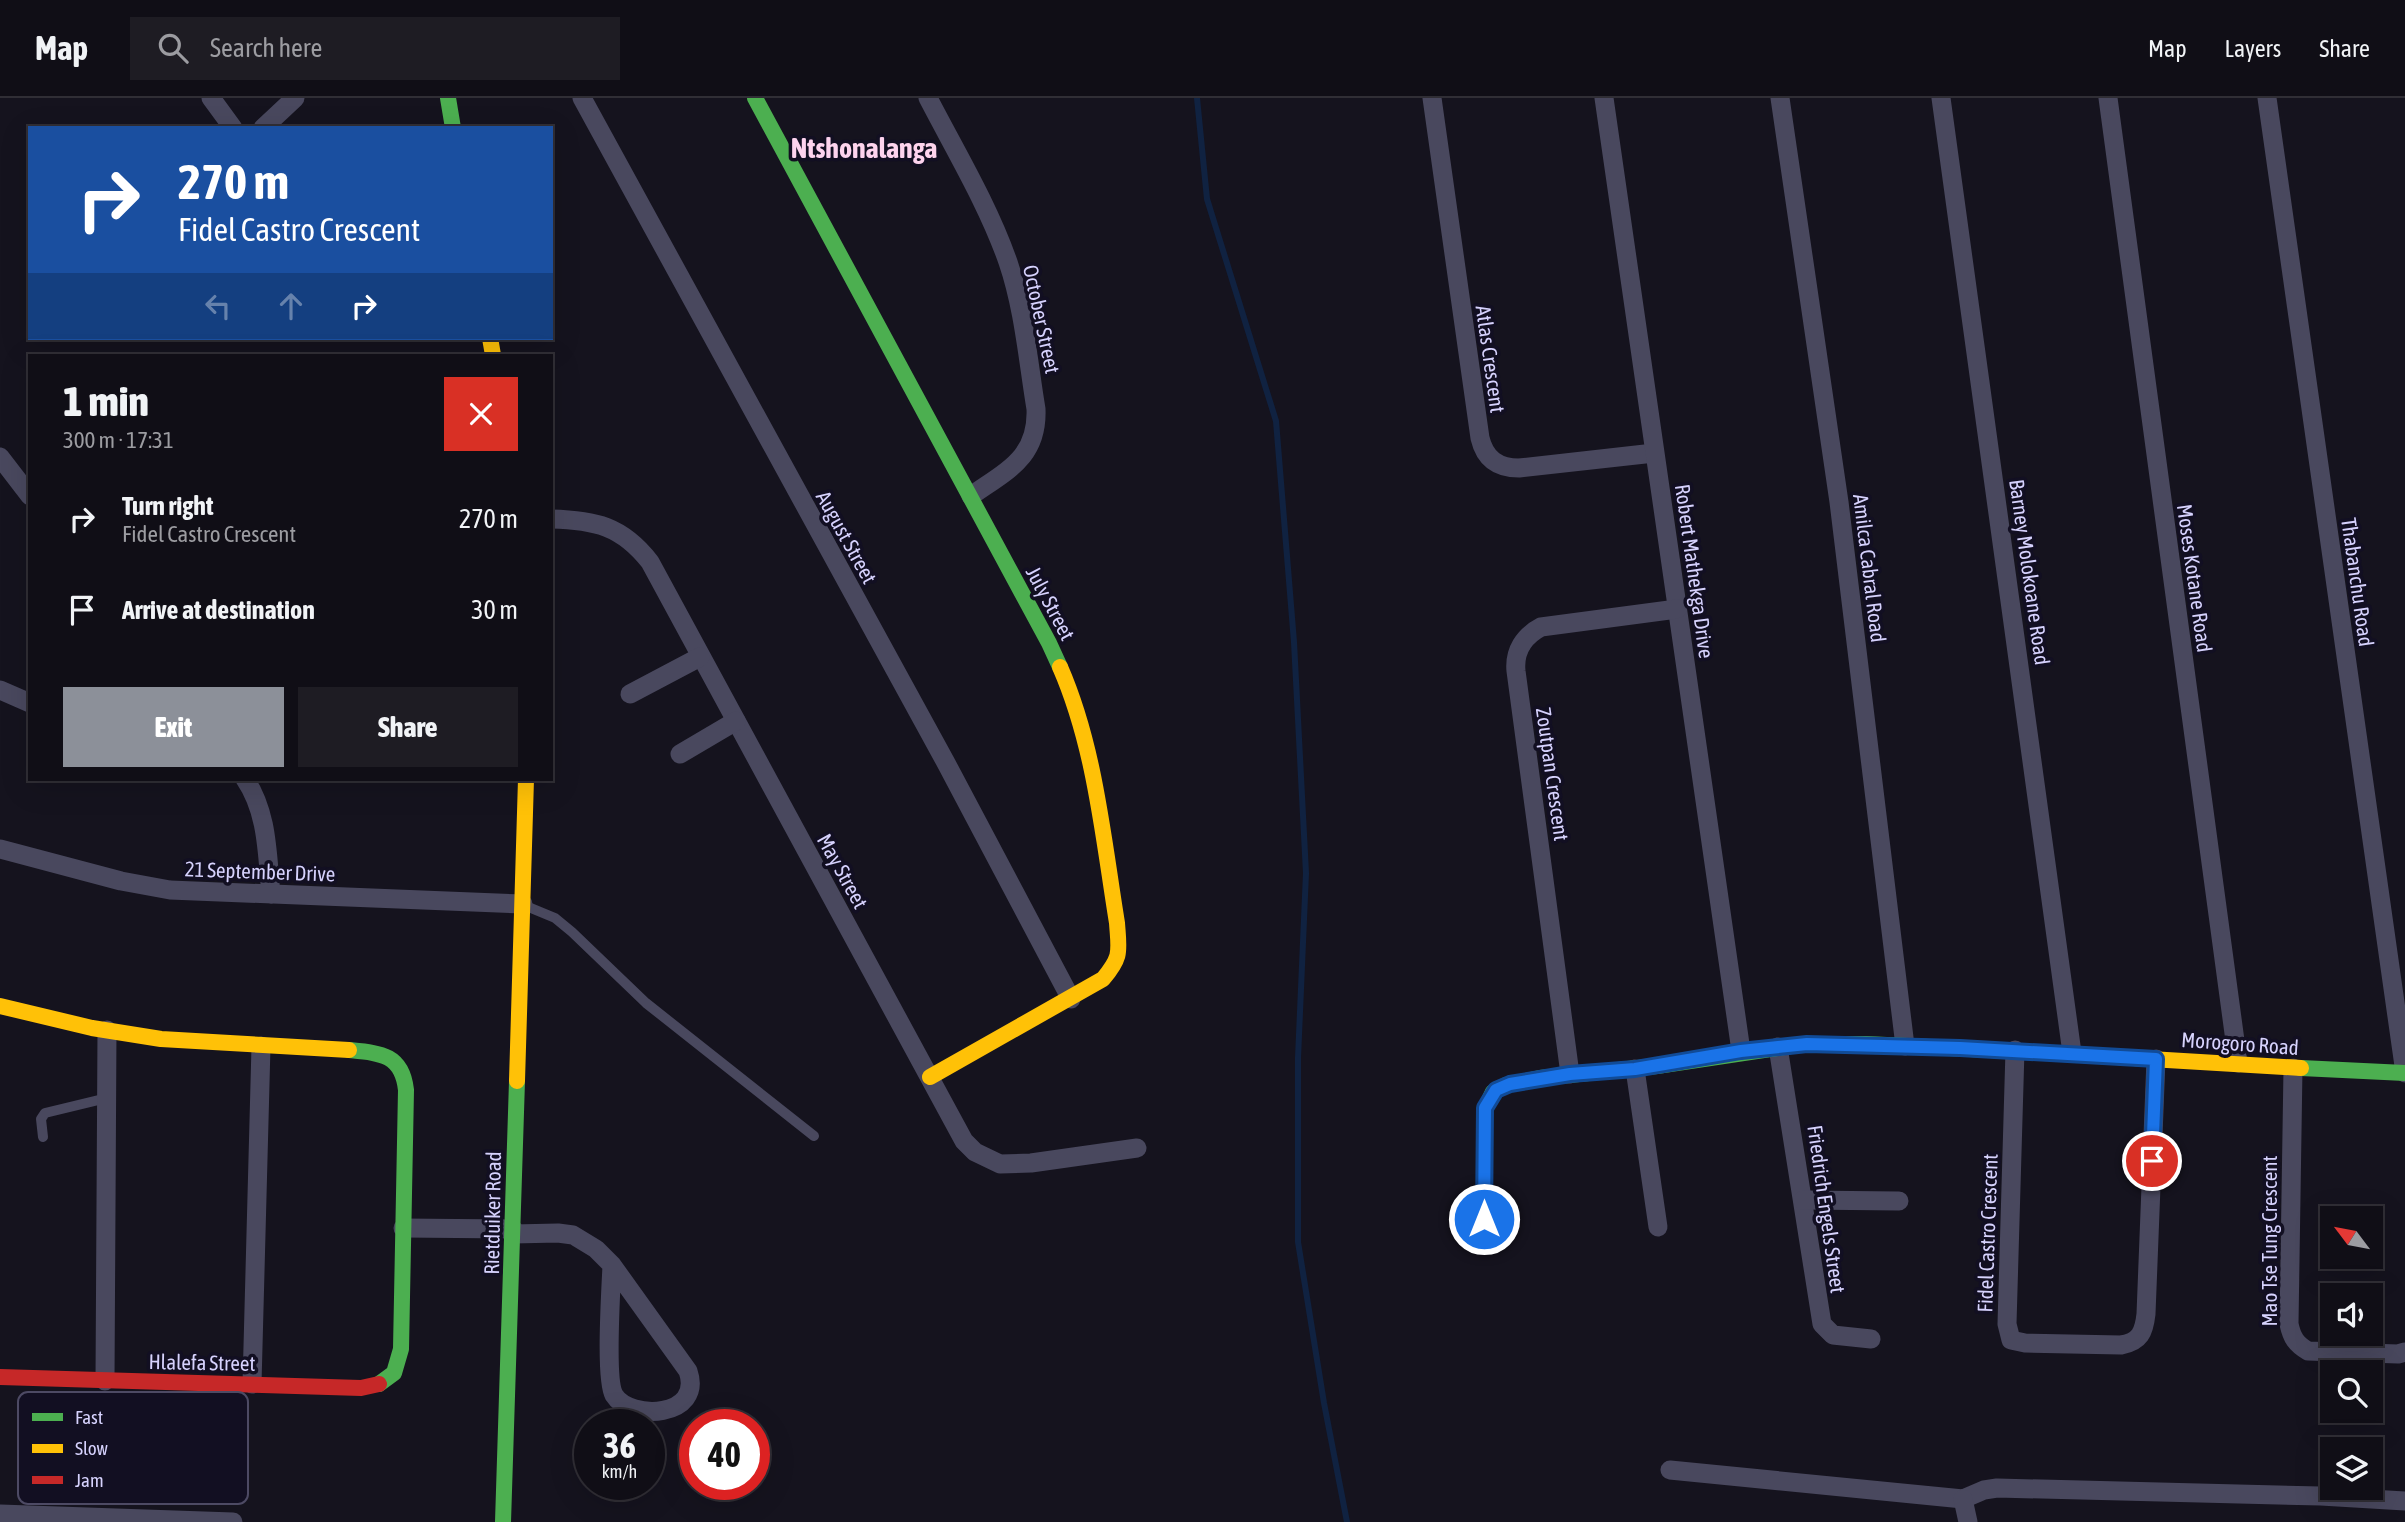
<!DOCTYPE html>
<meta charset="utf-8">
<style>
:root{--surface:#100e16;--page:#1e1c23;--text:#f1f3f6;--muted:#9c9ca1;--line:#302e35;--accent:#8c9099}
body{margin:0;font-family:"Asap Condensed",sans-serif;background:var(--page);color:var(--text);height:100vh;display:flex;flex-direction:column;font-size:26px;white-space:nowrap}
*{box-sizing:border-box;margin:0}
p{font-size:23px;color:var(--muted)}
.icon{flex:none;width:38px;height:38px;fill:none;stroke:currentColor;stroke-width:2;stroke-linecap:round;stroke-linejoin:round}
.map{position:relative;flex:1;overflow:hidden}
.sheet{position:absolute;left:28px;top:256px;width:525px;height:427px;display:flex;flex-direction:column;background:var(--surface);border-radius:0px;box-shadow:0 7px 28px #0002,0 0 0 2px var(--line)}
.sheet>*{flex:none}
.guide{position:absolute;left:28px;top:28px;width:525px;height:214px;border-radius:0px;box-shadow:0 7px 28px #0002,0 0 0 2px var(--line);background:#1a4fa0;color:#fff;overflow:hidden}
.needle{width:46px;rotate:302deg}
.fabs{position:absolute;left:2320px;top:1108px;display:grid;gap:14px}
.fabs a{display:grid;place-items:center;width:63px;height:63px;border-radius:0px;background:var(--surface);box-shadow:0 7px 28px #0002,0 0 0 2px var(--line);font-size:35px}
.speed{position:absolute;left:574px;top:1311px;display:flex;gap:14px;font-size:35px;font-weight:700;text-align:center}
.speed>*{display:grid;place-content:center;width:91px;height:91px;border-radius:50%;background:var(--surface);box-shadow:0 7px 28px #0002,0 0 0 2px var(--line);line-height:1}
.speed small{font-size:18px;font-weight:400}
.speed .limit{border:10px solid #d22;background:#fff;color:#111}
.pin{position:absolute;display:grid;place-items:center;width:60px;height:60px;color:#fff;margin:-30px;border:4px solid #fff;border-radius:50%;box-shadow:0 2px 7px #0007}
.me{position:absolute;width:77px;margin:-38px;rotate:0deg;stroke-linejoin:round;filter:drop-shadow(0 0 5px #0008)}
.turn{display:flex;align-items:center;gap:24px;height:147px;padding:0 35px;font-size:32px}
.turn .icon{width:91px;height:91px;stroke-width:2.5}
.turn b{display:block;font-size:49px;line-height:60px}
.lanes{display:flex;align-items:center;height:66px;padding:0 35px;background:#0003;justify-content:center;gap:35px;direction:ltr}
.lanes .off{opacity:.35}
.round{display:grid;place-items:center;flex:none;width:74px;height:74px;border-radius:0px;background:var(--page)}
.headline{display:flex;align-items:center;justify-content:space-between;height:119px;padding:0 35px}
h1{font-size:42px;font-weight:800;line-height:52px}
.action{display:flex;gap:14px;margin-top:auto;padding:14px 35px}
.action a{flex:1;height:80px;border-radius:0px;background:var(--accent);color:#fff;font-size:28px;font-weight:800;line-height:80px;text-align:center}
.action a+a{background:var(--page);color:var(--text)}
ul{padding:0;list-style:none}
li{display:flex;align-items:center;gap:21px;height:91px;padding:0 35px}
li div{flex:1}
li b{display:block;font-size:26px}
li em{font-style:normal}
header{display:flex;align-items:center;gap:42px;box-sizing:border-box;height:98px;padding:0 35px;background:var(--surface);border-bottom:2px solid var(--line)}
header strong{font-size:33px}
nav{display:flex;gap:38px;margin-inline-start:auto;font-size:24px}
.search{width:490px;height:63px;background:var(--page);display:flex;align-items:center;gap:18px;box-sizing:border-box;padding:0 24px;border-radius:0px;color:var(--muted);font-size:26px}
.map>svg:first-child{display:block}
</style>
<header>
<strong>Map</strong>
<div class="search"><svg class="icon" aria-label="search" viewBox="0 0 24 24"><circle cx="10" cy="10" r="6"/><path d="M15 15l6 6"/></svg>Search here</div>
<nav><a>Map</a><a>Layers</a><a>Share</a></nav>
</header>
<div class="map">
<svg width="2405" height="1424" viewBox="0 0 2405 1424">
<rect width="100%" height="100%" fill="#15131e"/>
<g fill="none" stroke-linecap="round" stroke-linejoin="round">
<polyline stroke="#102241" stroke-width="6" points="1197,0 1207,101 1276,323 1294,544 1306,775 1298,960 1298,1144 1324,1305 1347,1424"/>
<g stroke="#49485e" stroke-width="10">
<polyline points="526,808 555,820 572,834 646,905 814,1038"/>
<polyline points="43,1039 41,1021 45,1015 107,1000"/>
</g>
<g stroke="#49485e" stroke-width="19">
<polyline points="211,0 233,30"/>
<polyline points="582,0 945,663 1071,901"/>
<path d="M928 0C956 54 988 107 1008 164 1024 211 1028 263 1036 311 1038 360 1006 373 971 398"/>
<path d="M1432 0 1480 340C1485 361 1498 370 1519 370L1654 355"/>
<polyline points="1604,0 1741,953"/>
<polyline points="1780,0 1839,404 1905,948"/>
<polyline points="1941,0 2072,955"/>
<polyline points="2108,0 2238,965"/>
<polyline points="2267,0 2405,975"/>
<polyline points="263,30 295,0"/>
<polyline points="0,359 30,398"/>
<path d="M551 421C595 422 622 428 650 464L964 1043 975 1054 1000 1066 1031 1065 1137 1050"/>
<polyline points="0,592 30,605"/>
<polyline points="630,596 700,559"/>
<polyline points="680,656 736,623"/>
<path d="M245 681C268 715 267 756 271 796"/>
<polyline points="0,751 121,783 170,792 523,806"/>
<polyline points="1778,949 1822,1226 1833,1237 1871,1241"/>
<path d="M2015 952 2007 1226 2011 1242 2025 1245 2121 1247C2140 1244 2144 1234 2146 1216L2156 961"/>
<path d="M2293 970 2289 1226C2292 1240 2296 1246 2308 1253L2398 1256 2405 1254"/>
<polyline points="1635,971 1658,1129"/>
<path d="M1570 976 1516 573C1514 553 1524 538 1541 529L1677 511"/>
<polyline points="1803,1102 1899,1103"/>
<polyline points="403,1130 513,1131"/>
<path d="M513 1136 558 1135 573 1137 596 1151 612 1167 688 1273C704 1320 630 1323 614 1297 605 1281 611 1190 612 1167"/>
<polyline points="105,1283 107,932"/>
<polyline points="252,1286 261,948"/>
<polyline points="1670,1372 1963,1401 1984,1392 1997,1390 2321,1398 2405,1403"/>
<polyline points="1963,1401 1968,1424"/>
<polyline points="0,1416 233,1424"/>
</g>
<g stroke="#4caf50" stroke-width="16">
<polyline points="448,0 453,30"/>
<polyline points="755,0 1049,545 1060,569"/>
<path d="M349 952C380 955 402 956 406 992L401 1251 394 1275 379 1286"/>
<polyline points="2301,970 2405,975"/>
<polyline points="1484,1121 1485,1011 1493,994 1506,987 1540,980 1657,968 1805,946 1866,946 2033,954"/>
<polyline points="503,1424 517,983"/>
</g>
<g stroke="#ffc107" stroke-width="16">
<polyline points="490,240 493,257"/>
<polyline points="0,908 92,930 161,941 349,952"/>
<polyline points="2033,954 2301,970"/>
<path d="M930 979 1103 881C1122 858 1119 854 1117 825 1103 739 1095 649 1060 569"/>
<polyline points="517,983 526,681"/>
</g>
<polyline stroke="#c62828" stroke-width="16" points="0,1279 361,1290 379,1286"/>
</g>
<g fill="none" stroke-linecap="round" stroke-linejoin="round">
<g stroke="#114b97" stroke-width="18">
<polyline id="route" points="1484,1121 1485,1010 1496,992 1510,986 1570,976 1635,971 1741,953 1807,946 1960,950 2156,961 2152,1063"/>
</g>
<use href="#route" stroke="#1a73e8" stroke-width="12"/>
</g>
<g text-anchor="middle" dominant-baseline="central" stroke-width="7" stroke-linejoin="round" paint-order="stroke">
<g font-size="21" fill="#d6d2fd" stroke="#120f22">
<text transform="translate(1042 221) rotate(78)">October Street</text>
<text transform="translate(1491 261) rotate(82)">Atlas Crescent</text>
<text transform="translate(847 439) rotate(61)">August Street</text>
<text transform="translate(1870 470) rotate(83)">Amilca Cabral Road</text>
<text transform="translate(1695 473) rotate(82)">Robert Mathekga Drive</text>
<text transform="translate(2030 474) rotate(82)">Barney Molokoane Road</text>
<text transform="translate(2195 480) rotate(82)">Moses Kotane Road</text>
<text transform="translate(2358 484) rotate(82)">Thabanchu Road</text>
<text transform="translate(1051 505) rotate(62)">July Street</text>
<text transform="translate(1553 676) rotate(82)">Zoutpan Crescent</text>
<text transform="translate(260 773) rotate(2)">21 September Drive</text>
<text transform="translate(843 773) rotate(61)">May Street</text>
<text transform="translate(2240 945) rotate(4)">Morogoro Road</text>
<text transform="translate(1827 1111) rotate(82)">Friedrich Engels Street</text>
<text transform="translate(492 1115) rotate(-89)">Rietduiker Road</text>
<text transform="translate(1987 1135) rotate(-88)">Fidel Castro Crescent</text>
<text transform="translate(2269 1143) rotate(-90)">Mao Tse Tung Crescent</text>
<text transform="translate(202 1264) rotate(1)">Hlalefa Street</text>
</g>
<g font-size="28" font-weight="bold" fill="#fdd3ee" stroke="#120f22">
<text x="864" y="50">Ntshonalanga</text>
</g>
</g>
<rect x="18" y="1294" width="230" height="112" rx="10" fill="#120f22" stroke="#4d4a64" stroke-width="2"/>
<rect x="32" y="1315" width="31" height="8" fill="#4caf50"/>
<rect x="32" y="1346" width="31" height="9" fill="#ffc107"/>
<rect x="32" y="1378" width="31" height="8" fill="#c62828"/>
<g font-size="19" fill="#d6d2fd">
<text x="75" y="1326">Fast</text>
<text x="75" y="1357">Slow</text>
<text x="75" y="1389">Jam</text>
</g>
</svg>
<div class="fabs">
<a><svg class="needle" viewBox="-14 -14 28 28"><path d="M0-13l5 13h-10z" fill="#e53935"/><path d="M0 13l5-13h-10z" fill="#9c9ca1"/></svg></a>
<a><svg class="icon" aria-label="sound" viewBox="0 0 24 24"><path d="M4 9h4l5-4v14l-5-4H4zM17 9q2 3 0 6"/></svg></a>
<a><svg class="icon" aria-label="search" viewBox="0 0 24 24"><circle cx="10" cy="10" r="6"/><path d="M15 15l6 6"/></svg></a>
<a><svg class="icon" aria-label="layers" viewBox="0 0 24 24"><path d="M12 4l9 5-9 5-9-5zM3 14l9 5 9-5"/></svg></a>
</div>
<div class="speed"><div>36<small>km/h</small></div><div class="limit">40</div></div>
<div class="pin" style="left:2152px;top:1063px;background:#d93025"><svg class="icon" aria-label="arrive" viewBox="0 0 24 24"><path d="M6 21V4h12l-3 4 3 4H6"/></svg></div>
<svg class="me" style="left:1484px;top:1121px" viewBox="-20 -20 40 40"><circle r="17" fill="#1a73e8" stroke="#fff" stroke-width="3"/><path d="M0-11L8 9 0 5-8 9z" fill="#fff"/></svg>
<div class="guide">
<div class="turn"><svg class="icon" aria-label="right" viewBox="0 0 24 24"><path d="M7 20v-9h11M14 6l5 5-5 5"/></svg><div><b>270 m</b>Fidel Castro Crescent</div></div>
<div class="lanes"><svg class="icon off" aria-label="left" viewBox="0 0 24 24"><path d="M17 20v-9H6M10 6l-5 5 5 5"/></svg><svg class="icon off" aria-label="ahead" viewBox="0 0 24 24"><path d="M12 20V5M6 11l6-6 6 6"/></svg><svg class="icon" aria-label="right" viewBox="0 0 24 24"><path d="M7 20v-9h11M14 6l5 5-5 5"/></svg></div>
</div>
<section class="sheet">
<div class="headline"><div><h1>1 min</h1><p>300 m · 17:31</p></div><a class="round" style="background:#d93025;color:#fff"><svg class="icon" aria-label="close" viewBox="0 0 24 24"><path d="M6 6l12 12M18 6L6 18"/></svg></a></div>
<ul>
<li><svg class="icon" aria-label="right" viewBox="0 0 24 24"><path d="M7 20v-9h11M14 6l5 5-5 5"/></svg><div><b>Turn right</b><p>Fidel Castro Crescent</p></div><em>270 m</em></li>
<li><svg class="icon" aria-label="arrive" viewBox="0 0 24 24"><path d="M6 21V4h12l-3 4 3 4H6"/></svg><div><b>Arrive at destination</b></div><em>30 m</em></li>
</ul>
<div class="action"><a>Exit</a><a>Share</a></div>
</section>
</div>
